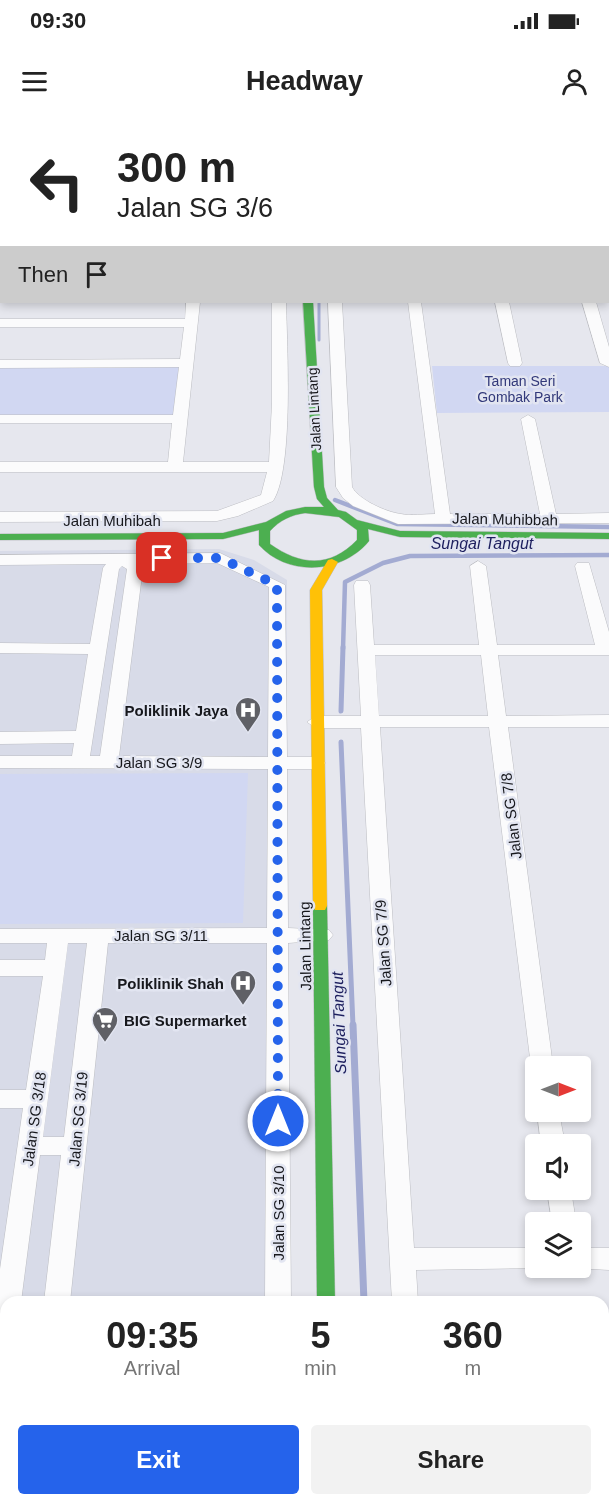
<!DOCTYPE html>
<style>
:root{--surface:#fff;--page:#f2f2f2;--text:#222;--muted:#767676;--accent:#2563eb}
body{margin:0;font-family:Arial,sans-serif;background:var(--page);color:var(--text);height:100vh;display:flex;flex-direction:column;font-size:22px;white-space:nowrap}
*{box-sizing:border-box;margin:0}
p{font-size:20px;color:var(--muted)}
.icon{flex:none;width:33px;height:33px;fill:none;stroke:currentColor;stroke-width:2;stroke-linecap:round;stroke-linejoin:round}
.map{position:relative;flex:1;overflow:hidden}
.drawer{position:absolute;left:0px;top:1176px;width:609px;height:210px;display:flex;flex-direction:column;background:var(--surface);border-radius:18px 18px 0 0;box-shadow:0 3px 9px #0003}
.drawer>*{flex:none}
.guide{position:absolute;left:0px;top:0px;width:609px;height:183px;box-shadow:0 3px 9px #0003;background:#fff;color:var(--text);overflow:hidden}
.needle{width:39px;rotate:90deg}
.fabs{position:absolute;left:525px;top:936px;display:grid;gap:12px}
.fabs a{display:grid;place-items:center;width:66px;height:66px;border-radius:6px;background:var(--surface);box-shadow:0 3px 9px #0003;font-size:30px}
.pin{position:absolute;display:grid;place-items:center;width:51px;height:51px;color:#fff;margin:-26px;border-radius:12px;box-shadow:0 3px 9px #0006}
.me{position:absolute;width:66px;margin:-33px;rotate:0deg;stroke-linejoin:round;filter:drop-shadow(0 0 4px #0008)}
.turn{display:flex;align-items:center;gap:21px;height:126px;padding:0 18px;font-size:27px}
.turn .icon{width:78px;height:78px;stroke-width:2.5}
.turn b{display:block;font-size:42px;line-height:51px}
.then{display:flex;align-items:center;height:57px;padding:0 18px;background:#0003;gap:12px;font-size:22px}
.eta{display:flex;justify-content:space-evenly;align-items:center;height:102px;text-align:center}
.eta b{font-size:36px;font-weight:600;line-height:42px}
.action{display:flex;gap:12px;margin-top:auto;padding:12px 18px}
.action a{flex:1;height:69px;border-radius:6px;background:var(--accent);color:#fff;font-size:24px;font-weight:600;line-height:69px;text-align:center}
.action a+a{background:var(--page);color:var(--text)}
.status{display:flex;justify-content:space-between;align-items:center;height:42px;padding:0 30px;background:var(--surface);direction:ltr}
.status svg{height:16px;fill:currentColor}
header{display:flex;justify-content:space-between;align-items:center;height:78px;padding:0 18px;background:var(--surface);font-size:27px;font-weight:600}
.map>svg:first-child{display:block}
</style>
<div class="status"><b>09:30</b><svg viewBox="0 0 49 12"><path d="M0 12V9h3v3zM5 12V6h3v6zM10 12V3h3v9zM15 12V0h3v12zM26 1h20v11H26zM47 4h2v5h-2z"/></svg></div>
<header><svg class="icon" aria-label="menu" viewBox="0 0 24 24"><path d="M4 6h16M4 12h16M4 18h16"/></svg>Headway<svg class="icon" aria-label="person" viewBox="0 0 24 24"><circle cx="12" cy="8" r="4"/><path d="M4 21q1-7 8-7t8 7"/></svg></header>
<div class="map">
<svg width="609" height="1386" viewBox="0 0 609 1386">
<rect width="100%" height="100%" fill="#e6e7ee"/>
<polygon fill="#d8dbe8" points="219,429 254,440 287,460 283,1182 6,1182 6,1359 0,1359 0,431"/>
<g fill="#d1d7f2">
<polygon points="186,243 180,299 0,299 0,244"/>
<polygon points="432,246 609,246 609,292 437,293"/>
<polygon points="248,653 243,803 0,804 0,654"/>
</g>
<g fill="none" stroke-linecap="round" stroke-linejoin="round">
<polyline stroke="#a3abd2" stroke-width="3" points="319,182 319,220"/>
<g stroke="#a3abd2" stroke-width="4.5">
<polyline points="335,380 397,404 609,407"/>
<polyline points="343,529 345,462 383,443 410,436 609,435"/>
</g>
<g stroke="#a3abd2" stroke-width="5">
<polyline points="341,591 343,527"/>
<polyline points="341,622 353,906"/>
</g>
<polyline stroke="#a3abd2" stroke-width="7" points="353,905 364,1182"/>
<g stroke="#bcbdc2" stroke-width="1">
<g id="street">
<rect x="558" y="0" width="10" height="2"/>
<polygon points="0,73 2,73 0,84"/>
<polygon points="608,91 609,91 609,99 608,98"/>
<rect x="0" y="131" width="2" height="8"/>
<polygon points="608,139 609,139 609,151 608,150"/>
<rect x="608" y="160" width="1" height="8"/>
<rect x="0" y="161" width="2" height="8"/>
<path d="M186 182H200L183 342H269L272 283V182H286C287 224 294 349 273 381L238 396 217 401 0 402V392L217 391 261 375 267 352H0V342H168L172 303H0V295H173L179 247 0 248V240L180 239 184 207H0V199H185Z"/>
<path d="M328 182H342L352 367C359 380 386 392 401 394 411 396 424 394 435 394L408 182H421L450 394H540L521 299 528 295 535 299 556 394 609 393V403L398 404 353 386 343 378 336 367Z"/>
<polygon points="495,182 509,182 522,243 520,246 510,246 508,243"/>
<polygon points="582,182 596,182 609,227 609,247 600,243"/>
<path d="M220 433 285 465 287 637H317L326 643 317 649H287L288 808 329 810 333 815 329 820 288 823 291 1182H265L267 823H108L70 1182H44L61 1035H40L21 1182H6V1251L0 1253V1149L23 988H0V970H26L43 856H0V840H45L47 823H0V809L267 808 268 649 0 648V636H72L74 623 0 624V612L76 611 88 534 0 533V523L90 524 103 448 106 444 0 445V435ZM217 443 269 467 268 637 119 636 143 447 141 444ZM122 446 127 449 100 636H90L119 449ZM68 823H87L64 1017H43Z"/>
<path d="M478 441 486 446 497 525H595L575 446 577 443H589L609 512V535H498L506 596 609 595V607H508L553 946H536V953L531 946 489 607H380L414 1128H536V1148H542L416 1150 418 1182H392L361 608H316L307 602 316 596H361L354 465 356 461H368L370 465 374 525H479L470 446ZM375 535H481L488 596H379Z"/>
<polygon points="537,992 559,992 565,1024 541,1024"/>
<polygon points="547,1070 571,1070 576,1102 552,1102"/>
<polygon points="580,1128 609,1128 609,1150 574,1148 580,1148"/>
<polygon points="603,1275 609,1276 609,1300 603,1299"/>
<rect x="0" y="1319" width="6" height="26"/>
<polygon points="603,1367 609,1370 609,1386 588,1386 587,1380 603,1380"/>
<rect x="402" y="1380" width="28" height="6"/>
</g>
</g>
<g stroke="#bcbdc2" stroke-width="1">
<g id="fast">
<rect x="608" y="149" width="1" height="6"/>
<path d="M303 182H313L324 367 327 378 338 390 346 392 357 400 400 411 609 413V419L400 417 368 409 369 421C342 454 288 457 259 425V410L223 419 0 420V414L223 413 266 402 286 391 305 387H324L317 379 314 367ZM305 393 339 397 357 410V420C330 448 301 446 270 424V411C280 400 291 395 305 393Z"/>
<polygon points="320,781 325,782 327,786 335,1182 317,1182 313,786 315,782"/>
</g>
</g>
<g stroke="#bcbdc2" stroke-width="1">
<g id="slow">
<polygon points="15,0 219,0 221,2 16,2"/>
<rect x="233" y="0" width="8" height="2"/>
<rect x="608" y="2" width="1" height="4"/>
<rect x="0" y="154" width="2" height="6"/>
<polygon points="332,439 338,442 322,470 327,786 325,790 315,790 313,786 310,470 328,440"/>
<polygon points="101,1380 336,1380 338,1384 337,1386 98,1386"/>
</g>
</g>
<use href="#street" fill="#fbfbfc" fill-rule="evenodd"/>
<use href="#fast" fill="#4caf50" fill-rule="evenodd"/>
<use href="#slow" fill="#ffc107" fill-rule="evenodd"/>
</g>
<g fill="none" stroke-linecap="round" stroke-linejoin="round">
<polyline stroke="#2563eb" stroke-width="10" stroke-dasharray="0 18" points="162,438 220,438 277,465 278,1001"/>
</g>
<defs>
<g id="hospital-pin" transform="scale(1.35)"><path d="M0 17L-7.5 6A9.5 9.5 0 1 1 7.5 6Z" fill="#5f6066" stroke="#e2e5f1"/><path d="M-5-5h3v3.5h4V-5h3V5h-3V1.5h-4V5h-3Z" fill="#fff"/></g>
<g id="supermarket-pin" transform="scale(1.35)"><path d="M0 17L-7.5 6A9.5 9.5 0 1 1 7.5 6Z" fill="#5f6066" stroke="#e2e5f1"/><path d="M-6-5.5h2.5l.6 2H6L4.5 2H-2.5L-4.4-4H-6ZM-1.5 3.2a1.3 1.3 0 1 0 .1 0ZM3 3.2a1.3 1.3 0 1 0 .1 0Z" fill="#fff"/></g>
</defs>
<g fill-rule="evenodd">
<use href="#hospital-pin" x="248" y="590"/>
<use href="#hospital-pin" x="243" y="863"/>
<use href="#supermarket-pin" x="105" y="900"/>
</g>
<g text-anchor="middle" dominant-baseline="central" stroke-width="5" stroke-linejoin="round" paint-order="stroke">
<g font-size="14" fill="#32397a" stroke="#e2e5f1">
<text x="520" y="261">Taman Seri<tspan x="520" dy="16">Gombak Park</tspan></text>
</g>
<g font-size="14" fill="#17181d" stroke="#e2e5f1">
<text transform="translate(314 289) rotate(-93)">Jalan Lintang</text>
</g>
<g font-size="15" fill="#17181d" stroke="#e2e5f1">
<text transform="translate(505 399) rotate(1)">Jalan Muhibbah</text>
<text x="112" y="400">Jalan Muhibah</text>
<text x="159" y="642">Jalan SG 3/9</text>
<text transform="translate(511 696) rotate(-97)">Jalan SG 7/8</text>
<text x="161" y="815">Jalan SG 3/11</text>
<text transform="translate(383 823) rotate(-94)">Jalan SG 7/9</text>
<text transform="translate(305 826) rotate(-91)">Jalan Lintang</text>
<text transform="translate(34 999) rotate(-82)">Jalan SG 3/18</text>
<text transform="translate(78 999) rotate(-85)">Jalan SG 3/19</text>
<text transform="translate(278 1093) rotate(-90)">Jalan SG 3/10</text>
</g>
<g font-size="15" font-weight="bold" fill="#17181d" stroke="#e2e5f1" text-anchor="end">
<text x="228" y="590">Poliklinik Jaya</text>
<text x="224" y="863">Poliklinik Shah</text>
<text x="124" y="900" text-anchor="start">BIG Supermarket</text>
</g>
<g font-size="16" font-style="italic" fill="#1d1f5e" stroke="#e2e5f1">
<text x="482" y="423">Sungai Tangut</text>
<text transform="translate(339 903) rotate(-92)">Sungai Tangut</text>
</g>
</g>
</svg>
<div class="fabs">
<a><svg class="needle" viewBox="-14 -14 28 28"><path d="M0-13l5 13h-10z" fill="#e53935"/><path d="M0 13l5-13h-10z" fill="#767676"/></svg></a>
<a><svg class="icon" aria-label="sound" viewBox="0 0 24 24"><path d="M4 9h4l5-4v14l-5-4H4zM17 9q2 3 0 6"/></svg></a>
<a><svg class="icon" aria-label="layers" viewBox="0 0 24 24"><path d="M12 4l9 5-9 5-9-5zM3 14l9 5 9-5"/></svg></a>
</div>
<div class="pin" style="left:162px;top:438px;background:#d93025"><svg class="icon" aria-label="arrive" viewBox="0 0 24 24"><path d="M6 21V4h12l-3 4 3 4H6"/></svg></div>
<svg class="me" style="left:278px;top:1001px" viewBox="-20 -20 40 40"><circle r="17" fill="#2563eb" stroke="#fff" stroke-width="3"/><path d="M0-11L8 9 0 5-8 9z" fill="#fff"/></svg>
<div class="guide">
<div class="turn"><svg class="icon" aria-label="left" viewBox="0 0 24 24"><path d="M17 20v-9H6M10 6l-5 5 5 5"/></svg><div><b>300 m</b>Jalan SG 3/6</div></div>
<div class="then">Then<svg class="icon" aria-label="arrive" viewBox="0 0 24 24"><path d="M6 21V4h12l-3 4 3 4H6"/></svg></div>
</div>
<section class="drawer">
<div class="eta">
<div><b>09:35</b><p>Arrival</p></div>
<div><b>5</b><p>min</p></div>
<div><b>360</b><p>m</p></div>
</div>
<div class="action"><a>Exit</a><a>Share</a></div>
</section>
</div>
